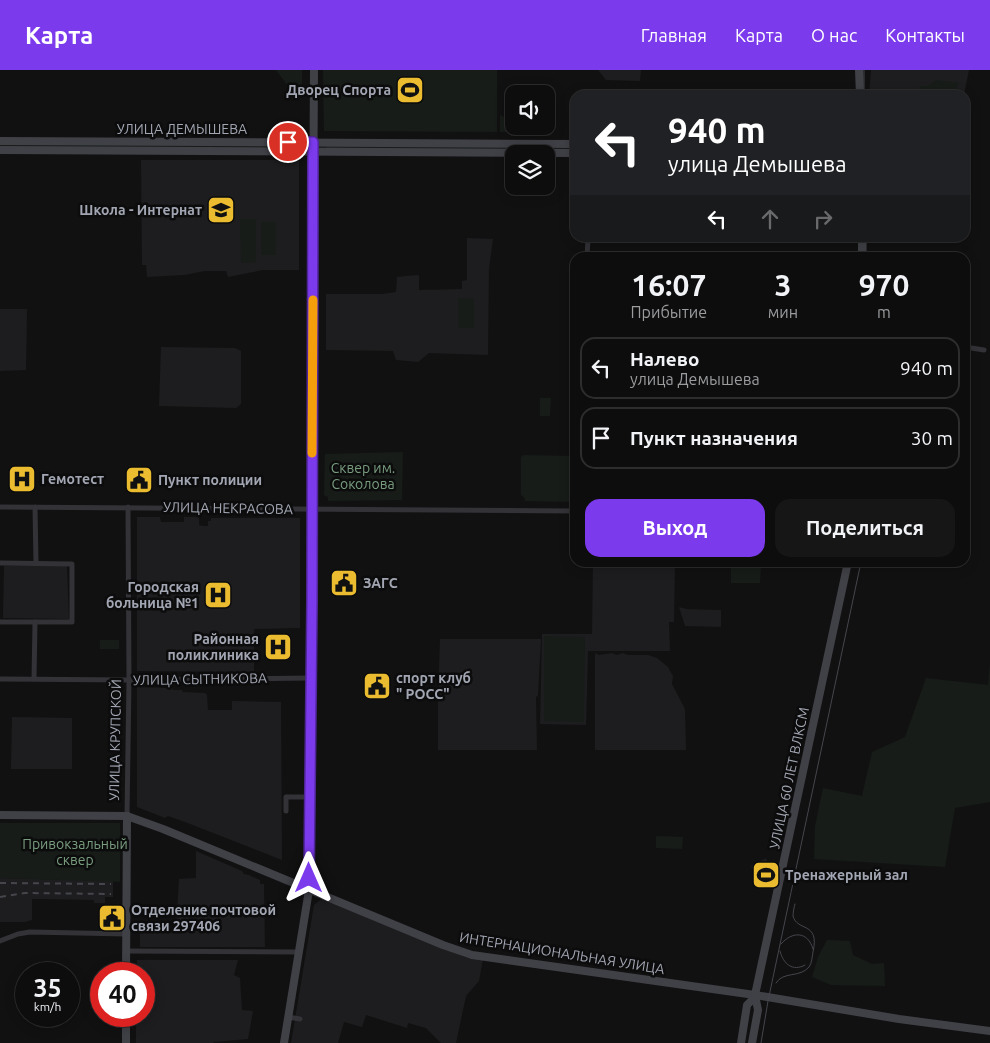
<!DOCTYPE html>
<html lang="ru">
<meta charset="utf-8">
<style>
:root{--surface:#0d0d0e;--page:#161617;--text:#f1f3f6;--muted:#9a9c9e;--line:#2d2d2e;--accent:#7c3aed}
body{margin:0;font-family:Ubuntu,sans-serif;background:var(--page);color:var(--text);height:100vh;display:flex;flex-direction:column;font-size:19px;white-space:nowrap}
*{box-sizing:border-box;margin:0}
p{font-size:16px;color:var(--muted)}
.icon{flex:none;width:28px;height:28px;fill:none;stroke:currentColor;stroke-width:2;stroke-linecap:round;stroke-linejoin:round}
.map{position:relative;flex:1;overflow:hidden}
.side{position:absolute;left:570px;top:182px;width:400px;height:315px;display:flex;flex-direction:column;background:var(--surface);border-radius:15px;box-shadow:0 2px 12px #0003,0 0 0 1px var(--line)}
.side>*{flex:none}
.guide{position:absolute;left:570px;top:20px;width:400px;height:152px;border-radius:15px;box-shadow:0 2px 12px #0003,0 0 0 1px var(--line);background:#202124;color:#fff;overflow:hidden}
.tools{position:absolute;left:505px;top:15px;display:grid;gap:10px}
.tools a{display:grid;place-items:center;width:50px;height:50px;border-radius:10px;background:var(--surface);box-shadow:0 2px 12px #0003,0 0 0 1px var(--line);font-size:25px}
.speed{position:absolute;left:15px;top:892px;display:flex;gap:10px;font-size:25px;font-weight:700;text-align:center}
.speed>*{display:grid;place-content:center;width:65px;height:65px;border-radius:50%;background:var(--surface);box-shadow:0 2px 12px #0003,0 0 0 1px var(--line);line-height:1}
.speed small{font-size:12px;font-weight:400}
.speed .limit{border:8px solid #d22;background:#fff;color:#111}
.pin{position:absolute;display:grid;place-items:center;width:42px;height:42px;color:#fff;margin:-21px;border:2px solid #fff;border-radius:50%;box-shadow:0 1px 5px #0007}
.me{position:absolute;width:55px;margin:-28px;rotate:0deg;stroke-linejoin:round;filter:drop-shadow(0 0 4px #0008)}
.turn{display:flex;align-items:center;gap:18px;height:105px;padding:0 15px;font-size:22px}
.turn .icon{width:65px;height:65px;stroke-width:2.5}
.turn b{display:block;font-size:35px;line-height:42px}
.lanes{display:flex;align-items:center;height:48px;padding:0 15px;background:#0003;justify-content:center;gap:25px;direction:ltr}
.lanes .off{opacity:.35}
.eta{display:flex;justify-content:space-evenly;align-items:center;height:85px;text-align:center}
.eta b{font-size:30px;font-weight:700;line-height:35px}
.primary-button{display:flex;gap:10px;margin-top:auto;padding:10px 15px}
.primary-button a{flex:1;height:58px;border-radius:15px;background:var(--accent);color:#fff;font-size:20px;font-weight:700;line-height:58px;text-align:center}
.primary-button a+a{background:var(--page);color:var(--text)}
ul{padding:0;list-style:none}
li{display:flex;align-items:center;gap:15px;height:62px;margin:0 10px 8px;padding:0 5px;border:2px solid var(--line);border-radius:15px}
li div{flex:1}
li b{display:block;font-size:19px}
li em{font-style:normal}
header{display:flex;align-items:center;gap:30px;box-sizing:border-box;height:70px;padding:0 25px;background:var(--accent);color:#fff}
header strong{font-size:24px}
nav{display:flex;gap:28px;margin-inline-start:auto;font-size:18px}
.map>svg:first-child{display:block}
</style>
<header>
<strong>Карта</strong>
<nav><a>Главная</a><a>Карта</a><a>О нас</a><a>Контакты</a></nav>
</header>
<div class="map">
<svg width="990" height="973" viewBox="0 0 990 973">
<rect width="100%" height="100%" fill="#111112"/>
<g fill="#1d1d1f">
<polygon points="598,0 641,0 640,11 606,10"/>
<polygon points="871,0 969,0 964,25 869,25"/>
<polygon points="141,90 299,90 299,200 263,200 228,207 226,201 205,201 184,205 147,207 146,195 142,195"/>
<polygon points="467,168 493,169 489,199 488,285 429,283 418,292 396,290 393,281 326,280 326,224 382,224 396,222 397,207 406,206 419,205 419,220 462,219 462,211 467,210"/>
<polygon points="0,239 27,239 26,300 0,301"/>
<polygon points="161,277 235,278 241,281 241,334 236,338 159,336"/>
<polygon points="137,447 160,447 161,452 184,452 184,447 199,447 199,455 203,456 208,456 208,451 211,451 211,448 300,448 300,558 254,559 254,602 137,601"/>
<polygon points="593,493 675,493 674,552 669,552 670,581 588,581 586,655 540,654 542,564 592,564"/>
<polygon points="4,496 67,496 69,549 3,548"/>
<polygon points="679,537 687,539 721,540 721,557 685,556"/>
<polygon points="440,569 541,569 538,626 536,627 537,680 438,680 438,628"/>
<polygon points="595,583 599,585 612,583 617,585 623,583 628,585 648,585 657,588 668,597 673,606 672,614 685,639 686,680 595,680"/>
<polygon points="137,617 172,618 173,620 182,620 183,622 205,623 207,625 208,640 232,640 232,631 281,632 282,790 185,752 168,746 165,748 137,737"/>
<polygon points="12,647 72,648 72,699 11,699"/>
<polygon points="196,781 242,801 244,804 249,805 260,810 260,814 264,814 265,877 140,877 140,859 176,858 179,809 196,808"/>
<polygon points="766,788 770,800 768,809 766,814 762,812 757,815 754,808 756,806 751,796"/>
<polygon points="0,808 113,811 113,827 105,827 105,833 94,833 94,830 32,829 32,850 25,852 0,852"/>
<polygon points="324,827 465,887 483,889 479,911 466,926 456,973 441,973 426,958 408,953 407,958 366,945 362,957 344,952 338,973 291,973 314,835"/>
<polygon points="137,890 238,890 234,905 240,908 242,940 253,941 248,969 214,972 213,973 136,973 136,946 144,946 144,904 137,904"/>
</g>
<g fill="#171c18">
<polygon points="276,0 302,0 302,15 290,19"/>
<polygon points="323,0 497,0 497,62 324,61"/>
<polygon points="936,10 958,13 956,25 918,25 920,16 928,16"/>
<polygon points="500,45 514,52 515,62 500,62"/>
<rect x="0" y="74" width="299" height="3"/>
<polygon points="326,75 575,77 575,80 326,78"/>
<polygon points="240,149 256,149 256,192 241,193"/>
<rect x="261" y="152" width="15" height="33"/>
<rect x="458" y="228" width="16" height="30"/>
<polygon points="540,328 551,328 550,346 540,346"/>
<polygon points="403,382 402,430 328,431 328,427 324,425 325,384"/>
<polygon points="524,385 575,386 575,432 525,431 524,427 521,425 521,387"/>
<polygon points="731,494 761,495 760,513 731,513"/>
<polygon points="544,566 585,567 584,652 544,651"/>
<rect x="100" y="570" width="19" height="9"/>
<polygon points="990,594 990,732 955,738 945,797 814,789 815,756 823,718 862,726 872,682 905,667 926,608 988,615"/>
<polygon points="0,753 120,753 120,812 0,808"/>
<polygon points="656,766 683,767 682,779 656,778"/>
<polygon points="827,870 850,871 853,885 872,894 884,893 885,916 831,915 812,907 818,887"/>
</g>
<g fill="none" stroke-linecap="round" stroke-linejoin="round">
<g stroke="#323237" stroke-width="5">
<polyline points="587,188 588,168"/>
<polyline points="965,277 984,280"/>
<polyline points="0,437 575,441"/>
<polyline points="35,437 36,493"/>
<polyline points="0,493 72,494 72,552 0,552"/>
<polyline points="0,609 129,610 311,608"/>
<polyline points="34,609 35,552"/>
<polyline points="286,741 286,727 310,727"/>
<polyline points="127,746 129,610 128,437"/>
<polyline points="0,871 18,864 30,862 127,864"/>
<polyline points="126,881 300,882"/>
<polyline points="288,947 300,949"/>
</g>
<g stroke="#404147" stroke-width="8">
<polyline points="859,0 860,25"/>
<polyline points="0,71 575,74"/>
<polyline points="0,80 575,83"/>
<polyline points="862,168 862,188"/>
<polyline points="0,745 127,746 163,759 443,875 472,885 755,925 899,949 990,961"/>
<polyline points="126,904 127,746"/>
<polyline points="126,973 126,946"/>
<polyline points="284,973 309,820 314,0"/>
<polyline points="741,973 747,935 754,928"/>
<polyline points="752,973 758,940 755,925 848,492"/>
</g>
<g stroke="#45464c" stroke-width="1">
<polyline points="864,0 864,25"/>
<polyline points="866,168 866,188"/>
<path d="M781 874C792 861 808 861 813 879"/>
<path d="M780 881C783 894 793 902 805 895"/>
<path d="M776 913C783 901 800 908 809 897 812 893 812 887 813 882 820 851 797 862 793 846 793 843 794 837 795 834"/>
<polyline points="761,973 768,931 861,492"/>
</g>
<g stroke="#45464c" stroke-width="2" stroke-dasharray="6 5" stroke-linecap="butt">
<polyline points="0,813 111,814"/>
<polyline points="0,827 25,823 111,824"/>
</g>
</g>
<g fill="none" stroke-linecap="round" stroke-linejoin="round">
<g stroke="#51269a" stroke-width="12">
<polyline id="route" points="288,72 313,72 312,532 309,808"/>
</g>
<use href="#route" stroke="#7c3aed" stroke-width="9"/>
<polyline stroke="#f59e0b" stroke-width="9" points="312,383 313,230"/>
</g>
<defs>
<g id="stadium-square" transform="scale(1.4375)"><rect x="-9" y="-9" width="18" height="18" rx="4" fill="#ebbc2f" stroke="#0c0c0d"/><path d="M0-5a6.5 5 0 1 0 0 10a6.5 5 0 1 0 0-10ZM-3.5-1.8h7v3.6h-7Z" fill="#111"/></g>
<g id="school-square" transform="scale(1.4375)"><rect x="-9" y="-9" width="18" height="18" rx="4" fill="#ebbc2f" stroke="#0c0c0d"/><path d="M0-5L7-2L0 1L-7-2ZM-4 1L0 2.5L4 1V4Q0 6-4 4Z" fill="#111"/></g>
<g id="hospital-square" transform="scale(1.4375)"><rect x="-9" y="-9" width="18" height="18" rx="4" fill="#ebbc2f" stroke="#0c0c0d"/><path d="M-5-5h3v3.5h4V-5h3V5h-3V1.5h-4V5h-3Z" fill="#111"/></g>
<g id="civic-square" transform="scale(1.4375)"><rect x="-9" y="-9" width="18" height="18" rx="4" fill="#ebbc2f" stroke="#0c0c0d"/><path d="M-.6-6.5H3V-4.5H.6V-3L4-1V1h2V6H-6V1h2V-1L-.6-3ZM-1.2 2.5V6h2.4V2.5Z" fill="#111"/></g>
</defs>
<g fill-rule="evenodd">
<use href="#stadium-square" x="410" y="20"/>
<use href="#school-square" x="221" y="140"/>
<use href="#hospital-square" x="22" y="409"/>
<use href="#civic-square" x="139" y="410"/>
<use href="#civic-square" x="344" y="513"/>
<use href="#hospital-square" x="218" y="525"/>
<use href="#hospital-square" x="278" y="577"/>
<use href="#civic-square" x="377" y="616"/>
<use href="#stadium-square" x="766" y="805"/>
<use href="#civic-square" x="112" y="848"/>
</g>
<g text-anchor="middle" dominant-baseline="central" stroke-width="5" stroke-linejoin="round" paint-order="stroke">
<g font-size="14" font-weight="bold" fill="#a2a6b2" stroke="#0c0c0d" text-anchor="start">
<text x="391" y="20" text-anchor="end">Дворец Спорта</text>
<text x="202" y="140" text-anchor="end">Школа - Интернат</text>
<text x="41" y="409">Гемотест</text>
<text x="158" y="410">Пункт полиции</text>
<text x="363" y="513">ЗАГС</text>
<text x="199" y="517" text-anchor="end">Городская<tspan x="199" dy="16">больница №1</tspan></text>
<text x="259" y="569" text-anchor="end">Районная<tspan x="259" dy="16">поликлиника</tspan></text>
<text x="396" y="608">спорт клуб<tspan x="396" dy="16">" РОСС"</tspan></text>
<text x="785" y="805">Тренажерный зал</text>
<text x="131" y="840">Отделение почтовой<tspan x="131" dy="16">связи 297406</tspan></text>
</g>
<g font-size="14" fill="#a2a6b2" stroke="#0c0c0d">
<text x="182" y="59">УЛИЦА ДЕМЫШЕВА</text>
<text transform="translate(228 438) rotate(1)">УЛИЦА НЕКРАСОВА</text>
<text transform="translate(200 609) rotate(-1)">УЛИЦА СЫТНИКОВА</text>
<text transform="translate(115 670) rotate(-89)">УЛИЦА КРУПСКОЙ</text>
<text transform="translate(789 708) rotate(-78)">УЛИЦА 60 ЛЕТ ВЛКСМ</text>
<text transform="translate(562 883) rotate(9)">ИНТЕРНАЦИОНАЛЬНАЯ УЛИЦА</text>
</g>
<g font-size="14" fill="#799d7f" stroke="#0c0c0d">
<text x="363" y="398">Сквер им.<tspan x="363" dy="16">Соколова</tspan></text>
<text x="75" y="774">Привокзальный<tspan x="75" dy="16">сквер</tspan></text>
</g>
</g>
</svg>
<div class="tools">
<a><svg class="icon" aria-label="sound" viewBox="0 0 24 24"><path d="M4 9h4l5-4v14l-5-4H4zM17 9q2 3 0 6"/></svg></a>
<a><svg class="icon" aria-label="layers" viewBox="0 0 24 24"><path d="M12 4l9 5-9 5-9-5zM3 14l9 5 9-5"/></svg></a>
</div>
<div class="speed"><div>35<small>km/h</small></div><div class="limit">40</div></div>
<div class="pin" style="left:288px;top:72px;background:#d93025"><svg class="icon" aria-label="arrive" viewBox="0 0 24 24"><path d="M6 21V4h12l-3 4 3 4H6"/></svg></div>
<svg class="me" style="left:309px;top:808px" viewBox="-20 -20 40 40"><path d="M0-17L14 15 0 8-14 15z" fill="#7c3aed" stroke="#fff" stroke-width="4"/></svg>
<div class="guide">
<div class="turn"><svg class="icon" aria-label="left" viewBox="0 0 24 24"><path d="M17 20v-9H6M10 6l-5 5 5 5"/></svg><div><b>940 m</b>улица Демышева</div></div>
<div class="lanes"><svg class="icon" aria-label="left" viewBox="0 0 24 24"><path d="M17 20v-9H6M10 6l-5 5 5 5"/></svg><svg class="icon off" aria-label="ahead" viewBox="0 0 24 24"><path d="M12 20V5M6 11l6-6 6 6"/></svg><svg class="icon off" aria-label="right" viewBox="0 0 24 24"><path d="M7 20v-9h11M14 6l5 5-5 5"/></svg></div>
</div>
<section class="side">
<div class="eta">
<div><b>16:07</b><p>Прибытие</p></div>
<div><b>3</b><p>мин</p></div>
<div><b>970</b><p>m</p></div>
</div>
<ul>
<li><svg class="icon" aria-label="left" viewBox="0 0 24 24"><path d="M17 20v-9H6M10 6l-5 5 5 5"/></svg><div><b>Налево</b><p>улица Демышева</p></div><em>940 m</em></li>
<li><svg class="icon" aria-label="arrive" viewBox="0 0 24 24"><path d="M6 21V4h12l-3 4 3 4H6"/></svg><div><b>Пункт назначения</b></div><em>30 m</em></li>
</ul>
<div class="primary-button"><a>Выход</a><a>Поделиться</a></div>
</section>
</div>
